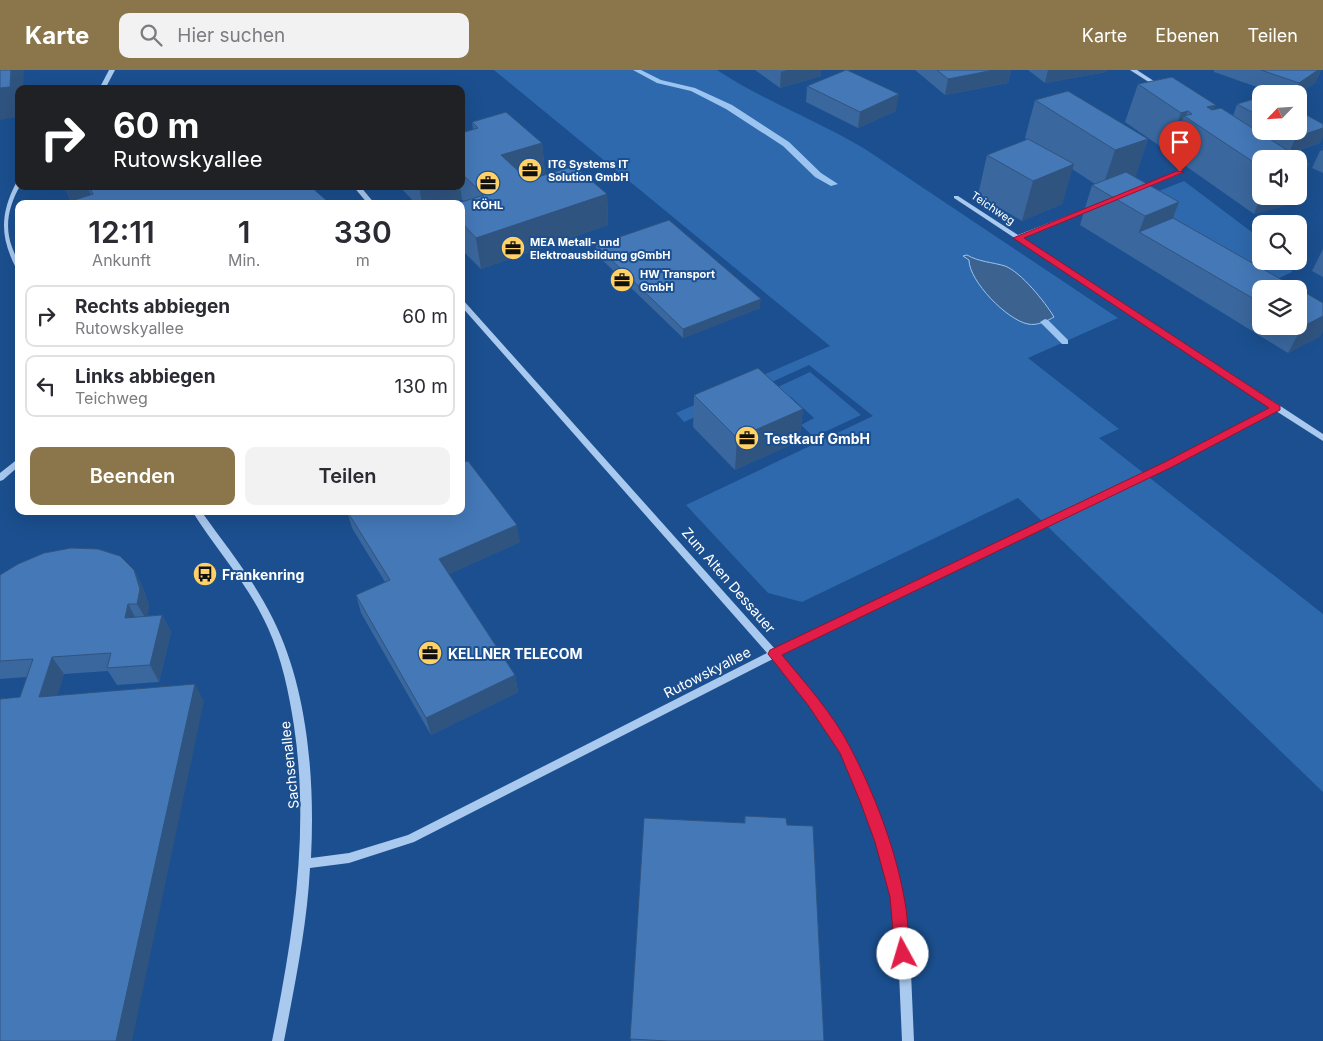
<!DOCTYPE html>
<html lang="de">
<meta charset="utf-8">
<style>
:root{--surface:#fff;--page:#f2f2f3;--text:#2b2b33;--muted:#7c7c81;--line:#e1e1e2;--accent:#8a764a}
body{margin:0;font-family:Inter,sans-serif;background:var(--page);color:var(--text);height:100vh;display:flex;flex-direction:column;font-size:19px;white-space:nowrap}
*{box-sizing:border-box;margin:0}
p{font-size:16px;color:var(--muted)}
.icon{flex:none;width:28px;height:28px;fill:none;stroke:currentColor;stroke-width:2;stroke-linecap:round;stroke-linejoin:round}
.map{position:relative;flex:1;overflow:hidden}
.side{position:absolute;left:15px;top:130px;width:450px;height:315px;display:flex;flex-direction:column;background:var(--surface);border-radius:10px;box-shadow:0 5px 20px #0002}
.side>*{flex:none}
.hud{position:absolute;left:15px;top:15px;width:450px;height:105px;border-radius:10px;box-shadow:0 5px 20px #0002;background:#202124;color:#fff;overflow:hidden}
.needle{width:32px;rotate:245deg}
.tools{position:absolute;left:1252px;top:15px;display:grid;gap:10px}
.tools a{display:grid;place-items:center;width:55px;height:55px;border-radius:10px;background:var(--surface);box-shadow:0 5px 20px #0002;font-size:25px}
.pin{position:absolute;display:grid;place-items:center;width:42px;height:42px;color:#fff;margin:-51px -21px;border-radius:50% 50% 50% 0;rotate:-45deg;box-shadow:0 0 5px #0007}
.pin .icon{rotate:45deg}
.me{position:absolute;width:55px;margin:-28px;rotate:354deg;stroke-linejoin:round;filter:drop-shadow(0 0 4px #0008)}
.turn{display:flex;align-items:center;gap:18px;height:105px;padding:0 15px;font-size:22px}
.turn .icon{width:65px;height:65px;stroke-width:2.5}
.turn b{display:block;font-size:35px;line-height:42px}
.eta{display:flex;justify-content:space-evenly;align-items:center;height:85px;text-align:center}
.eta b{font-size:30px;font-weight:600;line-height:35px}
.action{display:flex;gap:10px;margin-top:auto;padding:10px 15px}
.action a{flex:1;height:58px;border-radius:10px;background:var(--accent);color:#fff;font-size:20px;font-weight:600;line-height:58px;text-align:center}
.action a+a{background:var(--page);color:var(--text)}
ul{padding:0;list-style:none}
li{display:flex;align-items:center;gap:15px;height:62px;margin:0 10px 8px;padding:0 5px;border:2px solid var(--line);border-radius:10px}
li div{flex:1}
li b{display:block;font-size:19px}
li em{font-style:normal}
header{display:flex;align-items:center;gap:30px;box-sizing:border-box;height:70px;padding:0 25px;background:var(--accent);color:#fff}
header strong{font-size:24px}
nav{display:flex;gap:28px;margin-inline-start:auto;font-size:18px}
.search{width:350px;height:45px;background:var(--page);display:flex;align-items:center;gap:12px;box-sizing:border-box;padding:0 18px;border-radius:10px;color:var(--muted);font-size:19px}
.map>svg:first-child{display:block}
</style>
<header>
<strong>Karte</strong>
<div class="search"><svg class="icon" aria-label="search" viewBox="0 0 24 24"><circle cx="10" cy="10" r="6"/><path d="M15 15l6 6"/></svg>Hier suchen</div>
<nav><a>Karte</a><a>Ebenen</a><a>Teilen</a></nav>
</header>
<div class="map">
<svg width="1323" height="971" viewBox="0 0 1323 971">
<rect width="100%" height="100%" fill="#1b4f8f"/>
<g fill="#2e69ad">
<path d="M494 0H717C764 31 817 50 865 79L1118 248 1028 288 1119 359 1099 368 1323 544V722L1018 428 802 532 768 523 686 435 873 346 809 295 684 352 676 343 830 276Z"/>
<polygon points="1184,111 1261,169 1261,191 1287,191 1292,202 1275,210 1141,128"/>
<polygon points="810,302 861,345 814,367 801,355 814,348 791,327 777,334 765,323"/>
</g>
<path fill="#3c6290" stroke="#9cc4f0" d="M967 185C979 192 992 192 1005 196 1021 202 1045 232 1054 247 1047 251 1037 256 1028 254 1007 250 969 211 969 190L963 186Z"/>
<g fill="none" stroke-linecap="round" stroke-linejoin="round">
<g fill="#9cc4f0" fill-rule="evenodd">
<polygon points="633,0 641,0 661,10 695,18 732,35 789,72 821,103 838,114 831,116 815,107 783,76 726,39 691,21 657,13"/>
<polygon points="1045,249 1048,250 1068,270 1068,274 1062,274 1040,252"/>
</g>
<g fill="#a9c9ee" fill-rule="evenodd">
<polygon points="109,0 115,0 105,19 99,19"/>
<polygon points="1130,0 1137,0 1163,17 1158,18"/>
<polygon points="1180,100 1183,102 1182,103 1140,120 1135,119"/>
<path d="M19 111V116H20C9 135 4 156 12 177 15 186 19 190 19 200L16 198C0 167 0 144 16 113Z"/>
<polygon points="353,116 360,116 375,134 368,134"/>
<path d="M954 126H958L1018 165 1092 136H1096V138L1023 168 1323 364V371L1276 341 1172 396 780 585 815 629 849 677 887 772 903 827 911 903 914 971H902L899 903 891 827 877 772 841 682 809 635 773 589 414 772 349 793 310 798C307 856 295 914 284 971H272C293 867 310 763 294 656 289 623 282 589 268 558 249 515 217 481 192 441H201C226 476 254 510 273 549 308 619 315 710 311 788L349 783 408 765 767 583 461 236V229L463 230 775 579 1166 392 1271 337 954 128Z"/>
<polygon points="19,388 19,396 3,410 0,411 0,403"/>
</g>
</g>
<g fill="#3a679d">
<polygon points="755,0 821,0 821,6 780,18"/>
<polygon points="915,0 1011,0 1008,13 945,25"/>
<polygon points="1028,0 1107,0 1106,2 1045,13"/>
<polygon points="1214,0 1321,0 1315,13 1299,24 1277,24 1214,2"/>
<polygon points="1138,14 1233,46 1237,34 1261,27 1261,61 1299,61 1320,73 1291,83 1309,94 1299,117 1299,89 1261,89 1261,126 1291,134 1254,144 1170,85 1172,80 1167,81 1125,52"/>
<polygon points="807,16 896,41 858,58 806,32"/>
<polygon points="1035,30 1148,69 1135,107 1173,148 1261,219 1261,256 1299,256 1299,219 1321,266 1288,283 1080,155 1092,115 1095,114 1072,99 1062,134 1022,151 978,125 987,85 1027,70 1025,68"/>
<polygon points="472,52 542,73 545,103 526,109 528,110 607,124 608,155 481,199 461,179 461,134 463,131 462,129 448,134 416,134 399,116 461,116 461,63 473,60"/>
<polygon points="1323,80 1323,103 1312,98 1320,81"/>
<polygon points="64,116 310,116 71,132"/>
<polygon points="596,175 760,238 683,268 596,184"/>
<polygon points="1323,179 1323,207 1312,201"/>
<polygon points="694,325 803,339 799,371 735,400 693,357"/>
<polygon points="347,441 520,472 449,504 515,605 518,622 431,665 361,543 356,525 385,512 352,458"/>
<polygon points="134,500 143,518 149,536 147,546 162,545 171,562 159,612 117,615 108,601 64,604 57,625 204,631 20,627 27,607 0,609 0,505"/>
<polygon points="745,746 787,755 824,971 631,971 644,748 744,753"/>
</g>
<g fill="#305480">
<polygon points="11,0 23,0 24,2 23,19 19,19 19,47 0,50 0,18"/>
<polygon points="787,0 821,0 821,6 780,18 781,2"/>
<polygon points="994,0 1011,0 1008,13 945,25 948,9"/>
<polygon points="1048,0 1107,0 1106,2 1045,13"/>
<polygon points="1318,0 1321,0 1315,13 1299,24 1294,24 1299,13"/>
<polygon points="899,24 896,41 858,58 860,42"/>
<polygon points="1216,35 1206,61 1207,37"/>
<polygon points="1188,41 1185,47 1184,46 1172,80 1167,81 1181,43"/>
<polygon points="1323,58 1323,67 1320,73 1289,83 1296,67"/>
<polygon points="1148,69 1135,109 1102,119 1115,80"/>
<polygon points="542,73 545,103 504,116 501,85"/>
<polygon points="1074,94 1062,134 1022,151 1033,111"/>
<polygon points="1309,94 1299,117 1299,97"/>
<polygon points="64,116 87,116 95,134 72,134"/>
<polygon points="419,116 460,116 462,129 448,134 422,134"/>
<polygon points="607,124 608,155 481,199 476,168"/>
<polygon points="1261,126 1294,126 1291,134 1254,144"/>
<polygon points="326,130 327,134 316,134"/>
<polygon points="1179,132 1164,172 1139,162 1145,146"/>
<polygon points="761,229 760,238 683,268 683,259"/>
<polygon points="1323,246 1323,262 1321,266 1288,283 1302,257"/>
<polygon points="803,339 799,371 735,400 737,368"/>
<polygon points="517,455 520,472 443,507 439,489"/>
<polygon points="134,500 143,518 149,536 147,551 137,534"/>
<polygon points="128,534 138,552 125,548"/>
<polygon points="162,545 171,562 159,612 150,595"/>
<polygon points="52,587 64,604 52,644 39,627"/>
<polygon points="515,605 518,622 431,665 426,648"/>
<polygon points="195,614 204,631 132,971 116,971"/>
</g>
<g fill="#4478b7" stroke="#305480">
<polygon points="0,0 11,0 10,17 0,18"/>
<polygon points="846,0 847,0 899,24 860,42 807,16"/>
<polygon points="937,0 994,0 948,9"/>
<polygon points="1261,0 1318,0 1299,13"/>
<polygon points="1172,7 1216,35 1207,37 1212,40 1221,38 1309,94 1299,97 1299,89 1261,89 1261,97 1184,46 1192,44 1188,41 1181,43 1138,14"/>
<polygon points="1068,21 1148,69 1115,80 1035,30"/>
<polygon points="1261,27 1261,47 1237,34"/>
<polygon points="1299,41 1323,54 1323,58 1296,67 1287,61 1299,61"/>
<polygon points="506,42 542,73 501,85 528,110 574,96 607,124 476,168 461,152 461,134 455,134 484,125 461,103 461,63 478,58 472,52"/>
<polygon points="1028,69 1074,94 1033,111 987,85"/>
<polygon points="1126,102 1179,132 1145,146 1092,115"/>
<polygon points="89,116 310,116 326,130 316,134 65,133 93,124"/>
<polygon points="1173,148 1298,219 1261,219 1261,233 1139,162"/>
<polygon points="669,150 761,229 683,259 596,175"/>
<polygon points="1299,219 1323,233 1323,246 1302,257 1299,256"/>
<polygon points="758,298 803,339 737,368 694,325"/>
<polygon points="468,391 517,455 439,489 515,605 426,648 356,525 390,510 347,441 461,441 461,393"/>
<polygon points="71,478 98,479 120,486 134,500 140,519 137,534 128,534 125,548 162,545 150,595 107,598 111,583 52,587 39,627 195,614 116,971 0,971 0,629 20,627 33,589 0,591 0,505 18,494 44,483"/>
<polygon points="745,746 786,748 787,755 813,756 824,971 668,971 630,969 644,748 745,753"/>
</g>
<path fill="#e11d48" stroke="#92132f" d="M1177 101 1184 102 1024 168 1280 336V340L1172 397 782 585C806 614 833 644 850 677 874 723 895 777 904 827 908 846 908 865 910 884L908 889 903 892 897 889 895 884 890 827 875 772 860 731 840 683 808 635 768 584 770 580 1165 392 1269 338 1013 168Z"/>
<defs>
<g id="office-disc" transform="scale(1.25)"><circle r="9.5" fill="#ffd166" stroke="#1b4f8f"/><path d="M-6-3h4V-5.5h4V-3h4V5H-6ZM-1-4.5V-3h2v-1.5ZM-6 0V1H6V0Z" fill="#111"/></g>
<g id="bus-disc" transform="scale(1.25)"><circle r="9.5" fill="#ffd166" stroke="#1b4f8f"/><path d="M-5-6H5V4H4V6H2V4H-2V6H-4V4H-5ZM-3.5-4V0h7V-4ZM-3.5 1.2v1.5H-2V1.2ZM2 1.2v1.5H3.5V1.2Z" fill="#111"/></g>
</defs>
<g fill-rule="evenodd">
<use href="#office-disc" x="530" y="100"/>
<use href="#office-disc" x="488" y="113"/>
<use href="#office-disc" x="513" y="178"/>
<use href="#office-disc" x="622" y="210"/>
<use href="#office-disc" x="747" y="368"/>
<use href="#bus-disc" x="205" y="504"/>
<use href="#office-disc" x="430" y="583"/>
</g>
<g text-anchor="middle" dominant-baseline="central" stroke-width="4" stroke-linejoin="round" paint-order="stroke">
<g font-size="11" font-weight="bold" fill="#fff" stroke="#1b4f8f" text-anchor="start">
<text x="548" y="94">ITG Systems IT<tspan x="548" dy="13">Solution GmbH</tspan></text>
<text x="488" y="135" text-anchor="middle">KÖHL</text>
<text x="530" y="172">MEA Metall- und<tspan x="530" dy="13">Elektroausbildung gGmbH</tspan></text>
<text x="640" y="204">HW Transport<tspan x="640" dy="13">GmbH</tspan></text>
</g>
<g font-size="11" fill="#fff" stroke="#1b4f8f">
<text transform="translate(993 138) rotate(34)">Teichweg</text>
</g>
<g font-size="14" font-weight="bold" fill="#fff" stroke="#1b4f8f" text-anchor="start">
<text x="764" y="368">Testkauf GmbH</text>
<text x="222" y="504">Frankenring</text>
<text x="448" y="583">KELLNER TELECOM</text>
</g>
<g font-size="14" fill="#fff" stroke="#1b4f8f">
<text transform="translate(729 510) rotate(49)">Zum Alten Dessauer</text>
<text transform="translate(707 602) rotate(-27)">Rutowskyallee</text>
<text transform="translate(289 695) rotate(-96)">Sachsenallee</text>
</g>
</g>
</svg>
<div class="tools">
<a><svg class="needle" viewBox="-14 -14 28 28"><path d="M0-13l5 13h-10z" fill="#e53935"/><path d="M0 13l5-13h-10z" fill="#7c7c81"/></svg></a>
<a><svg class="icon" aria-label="sound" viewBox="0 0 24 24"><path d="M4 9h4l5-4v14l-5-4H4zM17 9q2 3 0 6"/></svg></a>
<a><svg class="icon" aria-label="search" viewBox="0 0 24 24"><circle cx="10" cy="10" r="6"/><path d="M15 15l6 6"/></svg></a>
<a><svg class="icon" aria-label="layers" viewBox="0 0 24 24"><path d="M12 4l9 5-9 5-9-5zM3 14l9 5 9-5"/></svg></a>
</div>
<div class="pin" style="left:1180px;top:102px;background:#d93025"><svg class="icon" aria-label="arrive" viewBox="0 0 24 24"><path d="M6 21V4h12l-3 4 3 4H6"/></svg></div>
<svg class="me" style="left:903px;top:884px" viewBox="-20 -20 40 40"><circle r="19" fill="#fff"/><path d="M0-13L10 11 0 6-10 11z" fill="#e11d48"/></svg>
<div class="hud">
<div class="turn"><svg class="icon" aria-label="right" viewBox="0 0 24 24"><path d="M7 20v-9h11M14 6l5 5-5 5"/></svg><div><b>60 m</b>Rutowskyallee</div></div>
</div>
<section class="side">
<div class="eta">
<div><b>12:11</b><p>Ankunft</p></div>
<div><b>1</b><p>Min.</p></div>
<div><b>330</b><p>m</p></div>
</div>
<ul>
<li><svg class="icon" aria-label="right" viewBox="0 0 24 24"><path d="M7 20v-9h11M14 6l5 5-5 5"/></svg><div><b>Rechts abbiegen</b><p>Rutowskyallee</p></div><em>60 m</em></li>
<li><svg class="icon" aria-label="left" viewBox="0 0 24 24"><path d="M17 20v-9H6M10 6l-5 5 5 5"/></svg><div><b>Links abbiegen</b><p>Teichweg</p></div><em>130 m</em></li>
</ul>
<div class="action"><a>Beenden</a><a>Teilen</a></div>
</section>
</div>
